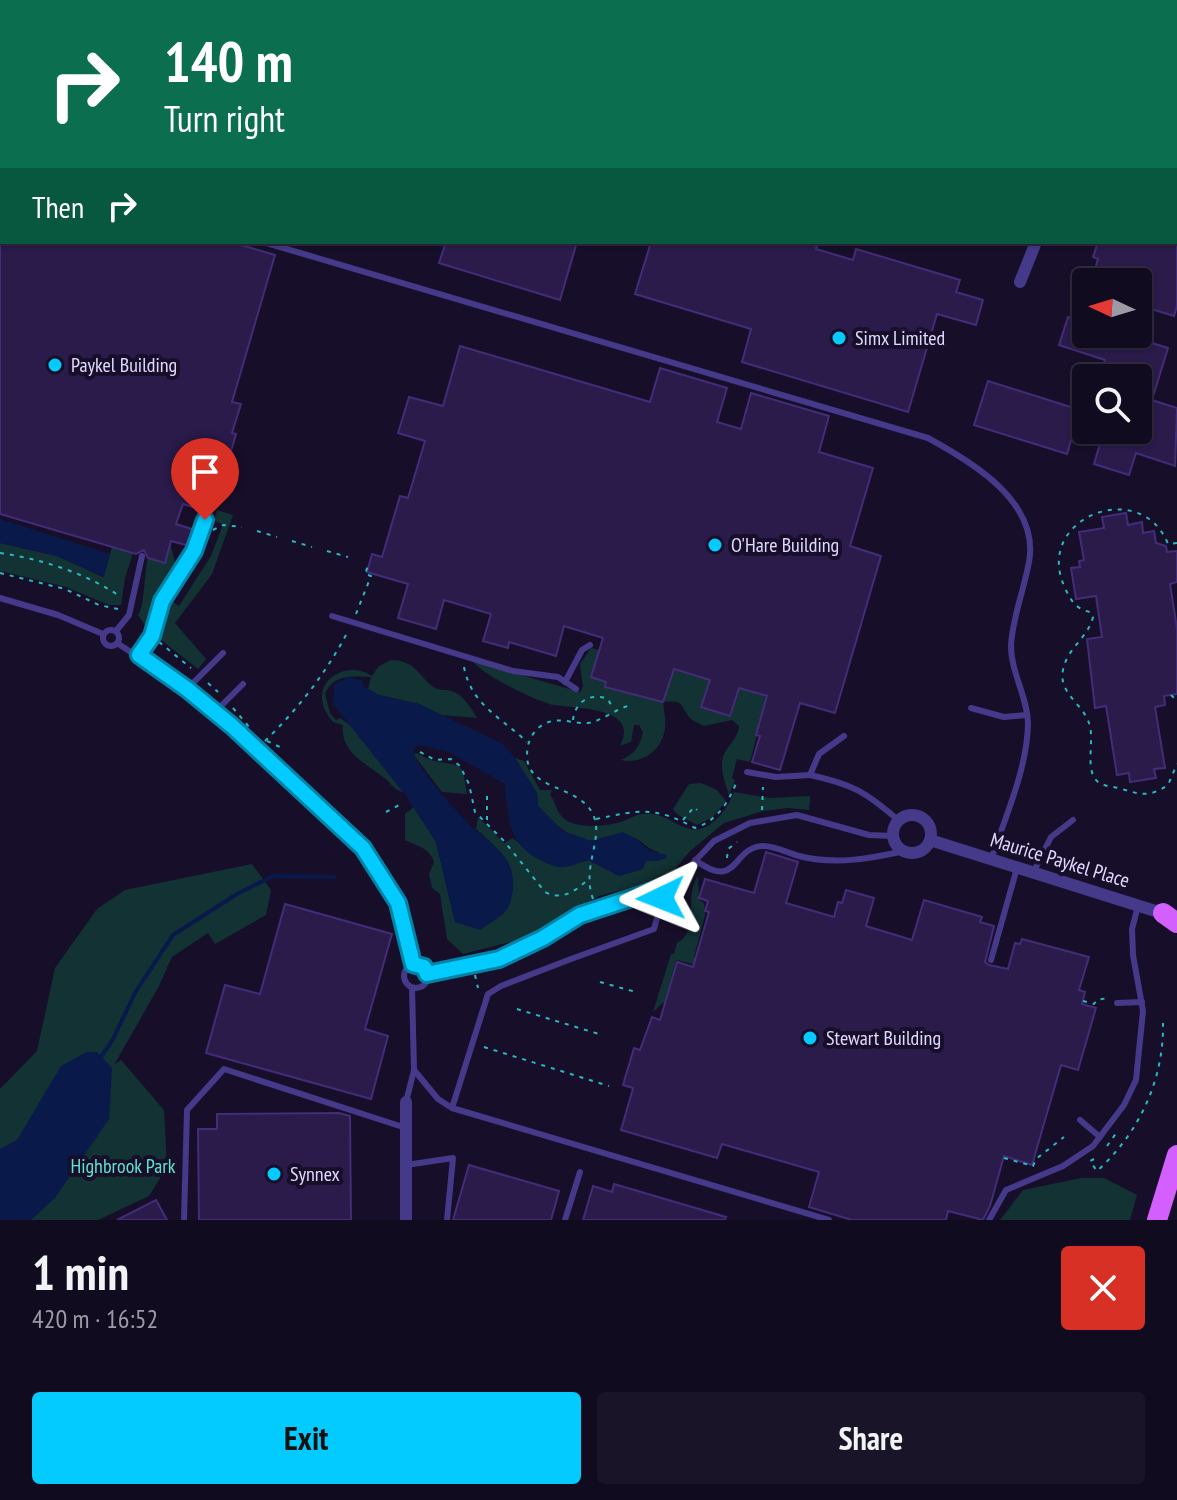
<!DOCTYPE html>
<meta charset="utf-8">
<style>
:root{--surface:#110b20;--page:#1a1429;--text:#f1f3f6;--muted:#9c9ba5;--line:#302b3e;--accent:#04cbff}
body{margin:0;font-family:"PT Sans Narrow",sans-serif;background:var(--page);color:var(--text);height:100vh;display:flex;flex-direction:column;font-size:30px;white-space:nowrap}
*{box-sizing:border-box;margin:0}
p{font-size:26px;color:var(--muted)}
.icon{flex:none;width:44px;height:44px;fill:none;stroke:currentColor;stroke-width:2;stroke-linecap:round;stroke-linejoin:round}
.map{position:relative;height:1220px;overflow:hidden}
.details{display:flex;flex-direction:column;background:var(--surface);flex:1}
.details>*{flex:none}
.hud{position:absolute;left:0px;top:0px;width:1178px;height:244px;box-shadow:0 2px 6px #0004,0 0 0 2px var(--line);background:#0b6e4f;color:#fff;overflow:hidden}
.needle{width:52px;rotate:274deg}
.controls{position:absolute;left:1072px;top:268px;display:grid;gap:16px}
.controls a{display:grid;place-items:center;width:80px;height:80px;border-radius:8px;background:var(--surface);box-shadow:0 2px 6px #0004,0 0 0 2px var(--line);font-size:40px}
.pin{position:absolute;display:grid;place-items:center;width:68px;height:68px;color:#fff;margin:-82px -34px;border-radius:50% 50% 50% 0;rotate:-45deg;box-shadow:0 0 8px #0007}
.pin .icon{rotate:45deg}
.me{position:absolute;width:88px;margin:-44px;rotate:268deg;stroke-linejoin:round;filter:drop-shadow(0 0 6px #0008)}
.turn{display:flex;align-items:center;gap:28px;height:168px;padding:0 32px;font-size:36px}
.turn .icon{width:104px;height:104px;stroke-width:2.5}
.turn b{display:block;font-size:56px;line-height:68px}
.then{display:flex;align-items:center;height:76px;padding:0 32px;background:#0003;gap:16px;font-size:30px}
.round{display:grid;place-items:center;flex:none;width:84px;height:84px;border-radius:8px;background:var(--page)}
.head{display:flex;align-items:center;justify-content:space-between;height:136px;padding:0 32px}
h1{font-size:48px;font-weight:700;line-height:60px}
.primary-button{display:flex;gap:16px;margin-top:auto;padding:16px 32px}
.primary-button a{flex:1;height:92px;border-radius:8px;background:var(--accent);color:#111;font-size:32px;font-weight:700;line-height:92px;text-align:center}
.primary-button a+a{background:var(--page);color:var(--text)}
.map>svg:first-child{display:block}
</style>
<div class="map">
<svg width="1177" height="1220" viewBox="0 0 1177 1220">
<rect width="100%" height="100%" fill="#170f2a"/>
<g fill="#123234">
<polygon points="217,510 233,515 212,574 175,623 206,659 198,669 160,639 165,628 169,599 179,606 211,556 223,524 214,521"/>
<polygon points="0,543 57,556 103,577 112,547 133,553 125,578 121,605 109,605 66,587 0,571"/>
<path d="M170 543 176 566 174 572 157 592 148 629 138 615C145 605 144 573 148 558L165 563Z"/>
<path d="M591 648 599 650 591 677 606 682 605 687 665 666 710 680 701 707 730 716 739 688 770 698 763 712 750 762 737 759 732 778 735 780 729 795C724 780 717 763 727 749 733 740 737 738 739 726L732 720 704 726C699 723 694 722 691 719 678 706 687 700 663 702 664 710 666 720 665 729 662 750 642 765 621 760 635 754 640 746 643 732L639 725H634L631 742 620 746C641 706 575 709 554 705 538 702 480 674 473 661L580 692 583 687 580 664Z"/>
<path d="M391 660C416 661 416 673 433 687 439 691 444 689 451 691 463 694 471 708 477 718L441 715 419 704 379 695 368 689 371 677C352 676 333 674 325 694L330 713 336 720 340 718 354 728 403 792C393 790 391 782 383 777 365 763 340 752 343 725L333 722C301 685 346 657 372 676L379 666Z"/>
<path d="M416 753C422 755 428 760 435 761 464 767 462 761 467 794L442 792 414 755Z"/>
<path d="M515 758 524 761 540 790H552L550 795C555 801 557 812 562 817 575 830 605 826 621 822 629 819 636 814 645 814 666 813 672 824 690 829 710 834 729 807 734 792L769 798 810 796 809 810 788 808 763 811 724 823 689 852 668 878 599 896 522 939 463 954 447 939 440 894 432 888 429 874 434 862C429 847 418 847 405 840V814L414 807 436 842 455 922 505 912C522 867 508 858 476 829L478 817 504 843 513 838C543 863 548 872 588 860L619 876 642 869 646 861 659 852C647 850 642 840 632 837 618 832 608 836 595 840 573 845 552 820 538 806L537 793Z"/>
<polygon points="701,783 717,790 726,801 713,817 697,825 678,815 673,809 689,784"/>
<polygon points="252,864 271,890 266,915 215,944 208,933 172,957 158,988 114,1065 121,1060 164,1110 167,1167 149,1196 98,1220 0,1220 0,1089 37,1051 55,968 97,909 125,890"/>
<path d="M698 876 699 900 704 903 705 915 694 957 708 962 706 967 676 960 665 1001 653 1012 671 954H674L677 943C701 931 683 895 698 876Z"/>
<polygon points="1081,1178 1104,1178 1137,1195 1130,1220 1000,1220 1023,1190"/>
</g>
<g fill="#09194a">
<polygon points="0,519 110,554 104,577 57,556 0,543"/>
<path d="M348 677 362 680 364 687 379 695 419 704 503 744 515 758 537 793 538 806 563 831 591 841 623 832 633 837 650 851 667 855 666 858 658 861H646L642 869 619 876 588 860C581 862 571 867 564 867 555 868 547 863 540 860 507 843 508 816 505 784L449 752 418 745 413 751C419 770 450 804 465 820 483 840 512 851 513 881 514 890 511 904 506 911 500 918 488 924 480 930L455 922 436 842 406 796 333 704 334 685Z"/>
<polygon points="87,1052 97,1052 112,1068 109,1119 55,1198 31,1220 0,1220 0,1149 17,1140 61,1066"/>
</g>
<g fill="none" stroke-linecap="round" stroke-linejoin="round">
<polyline stroke="#09194a" stroke-width="4" points="101,1057 112,1041 136,991 173,935 237,894 273,876 335,877"/>
</g>
<g fill="#2a1b4b" stroke="#432c78" stroke-width="2">
<polygon points="0,242 231,242 275,255 232,402 241,404 232,433 236,434 227,465 215,462 209,480 202,478 192,507 183,504 176,524 195,530 190,546 171,541 165,563 148,558 144,550 136,554 0,514"/>
<polygon points="446,242 577,242 560,300 439,263"/>
<polygon points="651,242 818,242 816,249 853,260 856,249 960,280 956,292 983,300 976,325 937,314 908,412 742,362 751,329 635,294"/>
<polygon points="1098,242 1177,242 1177,306 1174,316 1138,305 1138,282 1091,282 1098,259 1093,257"/>
<polygon points="1068,317 1086,323 1086,334 1123,334 1168,348 1152,400 1177,408 1175,466 1136,453 1129,475 1094,464 1104,430 1138,430 1138,378 1100,378 1105,360 1059,345"/>
<polygon points="460,346 650,402 660,368 727,388 717,422 741,429 751,393 829,416 819,452 873,468 850,546 881,556 835,713 800,703 780,770 752,762 760,736 756,735 767,696 739,688 730,716 701,707 710,680 674,669 663,702 605,687 606,682 591,677 603,638 564,626 556,656 509,642 508,648 483,641 491,614 444,600 436,629 398,618 408,584 367,572 372,554 382,557 400,496 408,498 425,441 398,433 409,397 443,406"/>
<polygon points="988,381 1080,410 1067,454 974,425"/>
<polygon points="1126,513 1128,525 1142,522 1143,533 1154,531 1156,543 1166,546 1167,552 1177,551 1177,582 1170,584 1177,628 1177,694 1164,696 1165,705 1155,707 1165,768 1154,769 1156,778 1130,782 1129,773 1117,775 1106,706 1095,708 1087,639 1102,637 1096,596 1076,599 1071,568 1080,567 1079,561 1084,560 1079,532 1104,528 1102,517"/>
<polygon points="766,852 798,862 786,903 834,917 838,902 842,903 846,890 874,898 866,926 912,940 924,900 982,917 980,922 994,926 985,962 989,965 1008,969 1015,943 1020,944 1022,939 1089,957 1079,990 1085,992 1082,1004 1096,1008 1078,1070 1061,1065 1032,1165 1004,1156 990,1206 983,1220 948,1211 946,1220 852,1220 809,1207 819,1172 722,1144 717,1158 621,1130 632,1092 633,1088 623,1085 634,1048 640,1050 652,1017 660,1020 677,962 693,967 709,912 705,911 708,901 699,898 705,879 754,893"/>
<polygon points="285,904 392,934 365,1029 388,1036 371,1099 206,1053 225,985 260,994"/>
<polygon points="339,1113 350,1116 351,1220 199,1220 198,1129 217,1129 217,1114"/>
<polygon points="469,1165 559,1191 551,1220 453,1220"/>
<polygon points="614,1184 726,1217 725,1220 583,1220 593,1186 612,1192"/>
<polygon points="156,1200 167,1220 117,1220"/>
</g>
<g fill="none" stroke-linecap="round" stroke-linejoin="round">
<g stroke="#2bb9c0" stroke-width="2" stroke-dasharray="4 6" stroke-linecap="butt">
<polyline points="213,530 223,525 242,527"/>
<polyline points="257,531 277,537"/>
<polyline points="292,541 312,547"/>
<path d="M1177 543 1168 544C1141 476 1032 518 1065 588 1071 601 1076 609 1090 612L1093 617C1088 638 1067 648 1063 670 1058 693 1083 704 1089 723 1096 741 1081 778 1104 785 1110 787 1116 787 1122 789 1141 795 1150 797 1168 785L1177 764"/>
<polyline points="327,551 348,557"/>
<path d="M0 553C41 559 86 573 121 597"/>
<polyline points="0,573 65,589 99,605 118,609"/>
<polyline points="356,614 371,576 365,574 369,563"/>
<polyline points="159,642 191,668"/>
<path d="M464 667C471 705 502 718 527 742"/>
<polyline points="208,683 218,692"/>
<polyline points="1171,695 1177,701"/>
<polyline points="233,708 250,728"/>
<path d="M573 720C575 702 590 692 608 699L613 709"/>
<path d="M265 741C298 709 327 672 348 631"/>
<polyline points="267,741 284,749"/>
<path d="M420 752 435 760 451 759 460 766 469 784 475 812 504 841 545 892C561 901 577 891 588 879"/>
<polyline points="487,796 487,823"/>
<polyline points="762,810 763,787"/>
<polyline points="386,812 403,803"/>
<path d="M596 819C639 810 655 806 695 828 718 820 728 803 737 781"/>
<polyline points="683,820 694,807 697,810"/>
<polyline points="727,858 728,849 737,842"/>
<path d="M593 899C582 869 601 843 595 820 585 781 518 795 528 746 530 736 537 727 546 723 560 717 574 724 588 723 602 721 614 710 628 706"/>
<polyline points="475,975 478,988"/>
<polyline points="600,982 636,992"/>
<polyline points="1083,1001 1094,1004 1097,1000 1108,998"/>
<polyline points="517,1009 602,1035"/>
<polyline points="484,1047 609,1086"/>
<polyline points="1107,1146 1117,1132"/>
<polyline points="1004,1158 1033,1166 1036,1159 1064,1137"/>
<path d="M1094 1159 1090 1161 1097 1171C1139 1133 1164 1080 1163 1023"/>
</g>
<g stroke="#45398a" stroke-width="6">
<polyline points="868,2 869,0"/>
<polyline points="1073,2 1074,0"/>
<polyline points="0,164 2,164"/>
<path d="M263 242 928 438C972 462 1040 502 1029 562 1024 590 1012 619 1011 646 1011 673 1028 698 1028 724 1027 770 1005 817 991 860"/>
<polyline points="0,598 58,615 103,634"/>
<polyline points="332,616 513,671 558,677 576,689"/>
<circle cx="111" cy="638" r="8"/>
<polyline points="116,631 129,615 142,556"/>
<polyline points="117,643 187,689 265,755 363,848 398,903 413,964"/>
<polyline points="139,655 152,636 162,601 194,551 205,520"/>
<polyline points="565,682 582,650 590,645"/>
<polyline points="187,689 223,653"/>
<polyline points="971,708 1004,717 1026,715"/>
<polyline points="215,712 243,684"/>
<path d="M844 736 819 754 810 775C852 784 866 792 898 820"/>
<polyline points="747,772 776,777 810,775"/>
<path d="M695 860C739 892 731 847 763 846 775 846 788 853 799 856 834 865 869 859 904 851"/>
<polyline points="1033,873 1051,837 1073,820"/>
<polyline points="991,960 1017,868"/>
<circle cx="416" cy="976" r="12"/>
<polyline points="427,974 499,959 543,938 580,915 675,882 714,841 750,823 797,815 869,835 893,836"/>
<polyline points="1117,1003 1142,1002"/>
<polyline points="414,1070 438,1099 452,1108 829,1220"/>
<polyline points="406,1102 414,1070 412,988"/>
<polyline points="452,1108 488,994 501,986 571,959 654,929 661,904 659,889"/>
<polyline points="1080,1120 1100,1137"/>
<polyline points="406,1165 453,1158 447,1220"/>
<polyline points="184,1220 187,1110 224,1069 406,1128"/>
<polyline points="565,1220 580,1172"/>
<polyline points="989,1220 1006,1190 1063,1166 1093,1146 1124,1105 1136,1080 1143,1011 1133,955 1132,929 1138,906"/>
</g>
<g stroke="#45398a" stroke-width="12">
<polyline points="318,0 325,2"/>
<polyline points="586,2 588,0"/>
<polyline points="1176,77 1177,74"/>
<polyline points="1020,282 1036,242"/>
<circle cx="912" cy="834" r="19"/>
<polyline points="930,840 1168,915"/>
<polyline points="406,1102 406,1220"/>
</g>
<g stroke="#d45fff" stroke-width="20">
<polyline points="1163,913 1177,923"/>
<polyline points="1157,1220 1177,1155"/>
</g>
</g>
<g fill="none" stroke-linecap="round" stroke-linejoin="round">
<g stroke="#0384a6" stroke-width="20">
<polyline id="route" points="205,520 194,551 162,601 152,636 139,655 187,689 232,726 363,848 398,903 413,964 424,967 427,974 499,959 543,938 580,915 659,889 661,898"/>
</g>
<use href="#route" stroke="#04cbff" stroke-width="14"/>
</g>
<g fill="#04cbff" stroke="#170f2a" stroke-width="3">
<circle cx="839" cy="338" r="8"/>
<circle cx="55" cy="365" r="8"/>
<circle cx="715" cy="545" r="8"/>
<circle cx="810" cy="1038" r="8"/>
<circle cx="274" cy="1174" r="8"/>
</g>
<g text-anchor="middle" dominant-baseline="central" stroke-width="8" stroke-linejoin="round" paint-order="stroke">
<g font-size="20" fill="#e1d8ff" stroke="#170f2a" text-anchor="start">
<text x="855" y="338">Simx Limited</text>
<text x="71" y="365">Paykel Building</text>
<text x="731" y="545">O'Hare Building</text>
<text x="826" y="1038">Stewart Building</text>
<text x="290" y="1174">Synnex</text>
</g>
<g font-size="20" fill="#e1d8ff" stroke="#170f2a">
<text transform="translate(1060 860) rotate(17)">Maurice Paykel Place</text>
</g>
<g font-size="20" fill="#5ee5d1" stroke="#170f2a">
<text x="123" y="1166">Highbrook Park</text>
</g>
</g>
</svg>
<div class="controls">
<a><svg class="needle" viewBox="-14 -14 28 28"><path d="M0-13l5 13h-10z" fill="#e53935"/><path d="M0 13l5-13h-10z" fill="#9c9ba5"/></svg></a>
<a><svg class="icon" aria-label="search" viewBox="0 0 24 24"><circle cx="10" cy="10" r="6"/><path d="M15 15l6 6"/></svg></a>
</div>
<div class="pin" style="left:205px;top:520px;background:#d93025"><svg class="icon" aria-label="arrive" viewBox="0 0 24 24"><path d="M6 21V4h12l-3 4 3 4H6"/></svg></div>
<svg class="me" style="left:661px;top:898px" viewBox="-20 -20 40 40"><path d="M0-17L14 15 0 8-14 15z" fill="#04cbff" stroke="#fff" stroke-width="4"/></svg>
<div class="hud">
<div class="turn"><svg class="icon" aria-label="right" viewBox="0 0 24 24"><path d="M7 20v-9h11M14 6l5 5-5 5"/></svg><div><b>140 m</b>Turn right</div></div>
<div class="then">Then<svg class="icon" aria-label="right" viewBox="0 0 24 24"><path d="M7 20v-9h11M14 6l5 5-5 5"/></svg></div>
</div>
</div>
<section class="details">
<div class="head"><div><h1>1 min</h1><p>420 m · 16:52</p></div><a class="round" style="background:#d93025;color:#fff"><svg class="icon" aria-label="close" viewBox="0 0 24 24"><path d="M6 6l12 12M18 6L6 18"/></svg></a></div>
<div class="primary-button"><a>Exit</a><a>Share</a></div>
</section>
